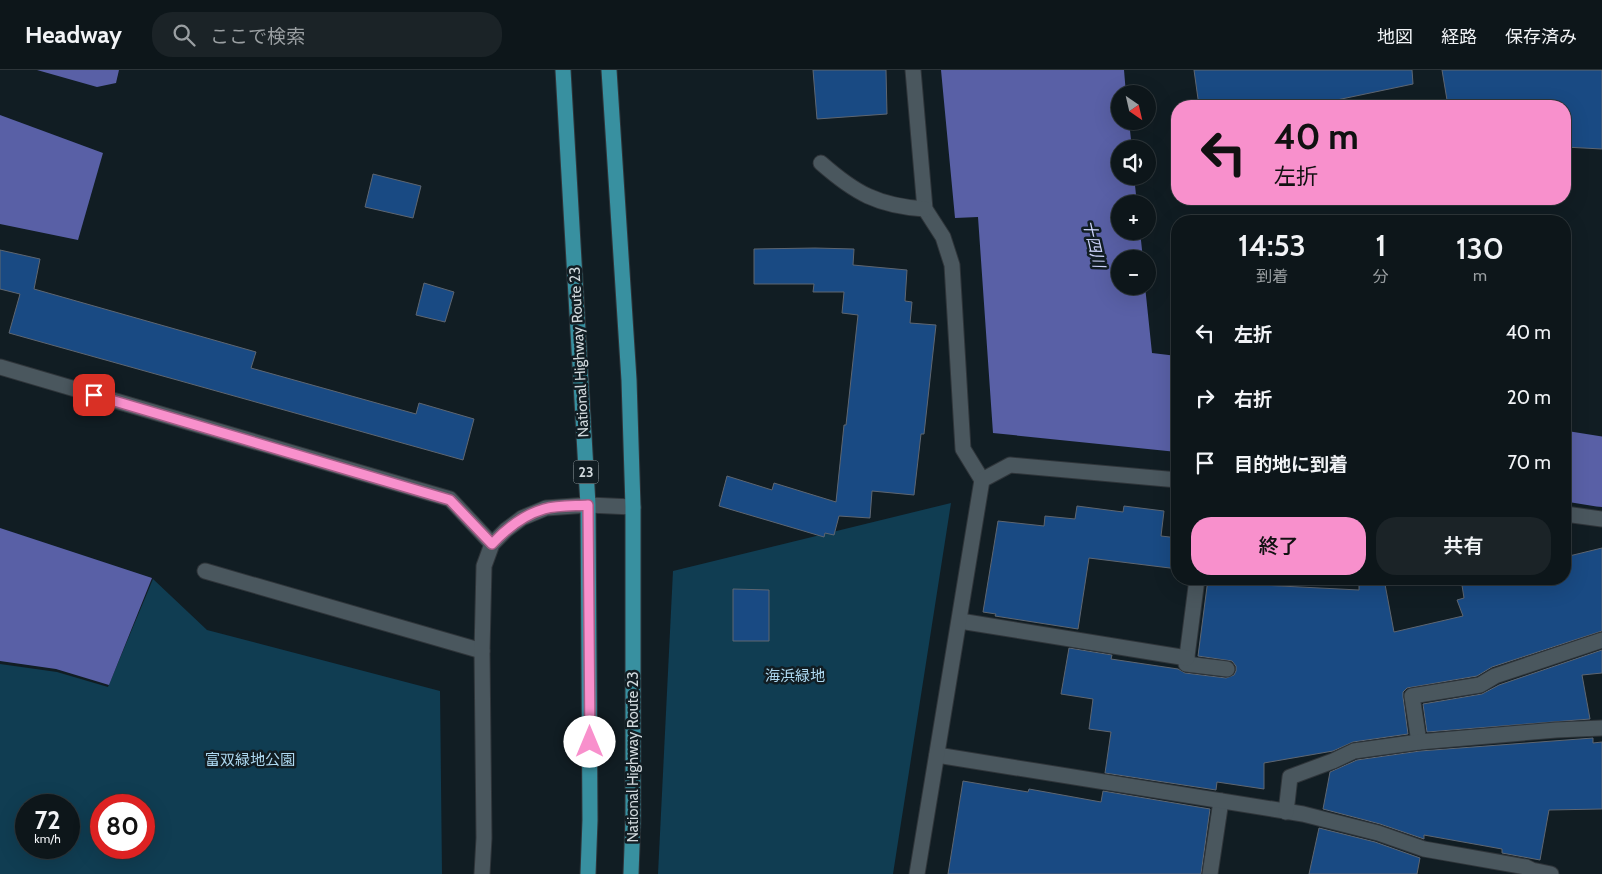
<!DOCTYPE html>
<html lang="ja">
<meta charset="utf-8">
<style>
:root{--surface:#0d161a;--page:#1b2327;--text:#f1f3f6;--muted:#9a9fa2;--line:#2d3539;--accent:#f890cc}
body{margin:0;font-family:Cabin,"Noto Sans JP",sans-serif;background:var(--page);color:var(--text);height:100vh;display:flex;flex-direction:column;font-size:19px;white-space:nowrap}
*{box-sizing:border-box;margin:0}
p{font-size:16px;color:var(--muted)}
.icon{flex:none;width:28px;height:28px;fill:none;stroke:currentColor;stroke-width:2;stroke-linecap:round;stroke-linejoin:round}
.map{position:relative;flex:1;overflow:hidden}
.drawer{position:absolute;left:1171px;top:145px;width:400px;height:370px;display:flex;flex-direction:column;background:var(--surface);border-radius:20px;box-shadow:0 5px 20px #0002,0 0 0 1px var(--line)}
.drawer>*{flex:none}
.top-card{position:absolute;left:1171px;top:30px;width:400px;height:105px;border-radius:20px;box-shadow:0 5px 20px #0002,0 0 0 1px var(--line);background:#f890cc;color:#111;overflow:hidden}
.needle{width:32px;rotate:146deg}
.tools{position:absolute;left:1111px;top:15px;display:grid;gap:10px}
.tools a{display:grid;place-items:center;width:45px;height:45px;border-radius:50%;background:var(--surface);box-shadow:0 5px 20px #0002,0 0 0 1px var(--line);font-size:25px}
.speed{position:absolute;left:15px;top:724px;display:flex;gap:10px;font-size:25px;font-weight:700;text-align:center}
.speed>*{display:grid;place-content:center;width:65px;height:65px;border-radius:50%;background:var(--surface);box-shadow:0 5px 20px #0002,0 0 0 1px var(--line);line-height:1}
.speed small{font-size:12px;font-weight:400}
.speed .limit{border:8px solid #d22;background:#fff;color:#111}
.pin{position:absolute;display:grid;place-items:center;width:42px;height:42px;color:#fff;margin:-21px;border-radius:10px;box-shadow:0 2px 8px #0006}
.me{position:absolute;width:55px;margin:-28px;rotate:0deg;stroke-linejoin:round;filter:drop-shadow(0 0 4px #0008)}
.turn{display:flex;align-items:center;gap:18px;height:105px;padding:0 20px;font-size:22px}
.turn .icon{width:65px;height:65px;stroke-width:2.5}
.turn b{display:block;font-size:35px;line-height:42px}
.eta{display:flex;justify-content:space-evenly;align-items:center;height:85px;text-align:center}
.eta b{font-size:30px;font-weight:600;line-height:35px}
.button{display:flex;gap:10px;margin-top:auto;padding:10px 20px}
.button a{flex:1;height:58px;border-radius:20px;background:var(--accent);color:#111;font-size:20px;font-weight:600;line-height:58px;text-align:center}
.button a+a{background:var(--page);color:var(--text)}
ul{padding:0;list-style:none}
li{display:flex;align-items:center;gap:15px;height:65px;padding:0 20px}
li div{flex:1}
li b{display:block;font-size:19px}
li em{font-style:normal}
header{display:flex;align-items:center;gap:30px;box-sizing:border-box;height:70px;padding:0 25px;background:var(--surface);border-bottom:1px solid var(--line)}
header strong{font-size:24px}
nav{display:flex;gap:28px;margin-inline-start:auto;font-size:18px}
.search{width:350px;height:45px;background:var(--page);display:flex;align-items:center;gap:12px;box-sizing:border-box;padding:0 18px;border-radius:20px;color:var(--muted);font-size:19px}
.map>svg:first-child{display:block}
</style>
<header>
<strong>Headway</strong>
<div class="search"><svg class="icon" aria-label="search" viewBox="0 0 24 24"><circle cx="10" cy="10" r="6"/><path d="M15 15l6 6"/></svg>ここで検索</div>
<nav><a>地図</a><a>経路</a><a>保存済み</a></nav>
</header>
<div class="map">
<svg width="1602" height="804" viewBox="0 0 1602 804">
<rect width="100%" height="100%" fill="#111d23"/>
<g fill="#103d52" fill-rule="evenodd">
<polygon points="951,433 893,804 658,804 673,501"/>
<path d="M153 509 207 560 440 621 442 804H0V594L57 602 108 617ZM26 735H69V778H26ZM101 735H144V778H101Z"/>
</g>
<g fill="#5960a6">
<polygon points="37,0 119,0 116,13 97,17"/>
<polygon points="941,0 1124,0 1126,24 1120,24 1120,51 1129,51 1132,79 1120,79 1120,106 1134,106 1137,134 1120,134 1120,161 1140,161 1143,189 1120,189 1120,216 1145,216 1152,283 1177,286 1177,382 993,363 978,147 955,148"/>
<polygon points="0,45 103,83 78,170 0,154"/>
<polygon points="0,458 152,508 109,615 56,599 0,591"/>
</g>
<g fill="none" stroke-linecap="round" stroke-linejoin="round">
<polyline stroke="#5960a6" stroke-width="70" points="1565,396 1602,402"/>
</g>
<g fill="#194a83" stroke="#5e6671">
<polygon points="813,0 886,0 887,44 817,49"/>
<polygon points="1194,0 1412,0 1413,14 1308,36 1199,36"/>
<polygon points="1442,0 1602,0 1602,79 1565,77 1565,36 1448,36"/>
<polygon points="373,104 421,116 413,148 365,137"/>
<polygon points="815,178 854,179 853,195 907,200 905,231 912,232 910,253 936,255 924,364 921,364 914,425 872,421 870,448 839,446 834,465 825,463 824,467 719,436 727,406 772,420 774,413 836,432 844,355 846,355 858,245 842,243 844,222 813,222 814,214 754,214 754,179"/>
<polygon points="0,180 40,189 34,219 256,282 251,298 416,344 419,333 474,349 463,390 9,263 20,224 0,219"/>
<polygon points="424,213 454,222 445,252 416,245"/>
<polygon points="1077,436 1123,442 1124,436 1164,441 1161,466 1178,468 1178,499 1089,488 1078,559 995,546 996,544 983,542 998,451 1044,456 1045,446 1075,449"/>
<polygon points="1602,478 1602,561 1492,597 1477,606 1407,618 1403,622 1403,627 1408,664 1353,672 1333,681 1264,693 1264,719 1217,712 1216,720 1105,703 1111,662 1089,659 1093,629 1061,624 1069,578 1112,585 1111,589 1178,599 1185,603 1226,608 1234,605 1236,601 1236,596 1232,591 1198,586 1208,509 1262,509 1261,515 1359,520 1359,509 1384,509 1394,562 1463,546 1457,530 1464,528 1461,509 1565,509 1565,487"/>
<polygon points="733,519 769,520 769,571 733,571"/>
<polygon points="1602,580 1602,603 1582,605 1590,649 1427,662 1423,634 1482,624 1499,615"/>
<polygon points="1593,668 1593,673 1602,672 1602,739 1549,740 1540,790 1502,783 1502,779 1424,765 1424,769 1380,754 1323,739 1330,702 1357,690 1420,681"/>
<polygon points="963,711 1028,722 1029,719 1101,732 1103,721 1210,739 1201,804 948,804"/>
<polygon points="1319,758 1375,772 1420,788 1417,804 1309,804"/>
</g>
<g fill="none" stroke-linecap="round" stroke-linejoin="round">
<g stroke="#2f353a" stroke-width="17">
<g id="service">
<polyline points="0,297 450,429 492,474"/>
<polyline points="205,501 482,581"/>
<polyline points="1197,509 1186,594 1227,599"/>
<polyline points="960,551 1187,588"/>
<polyline points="1210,804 1221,731"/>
</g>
</g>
<g stroke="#2f353a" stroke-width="17">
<g id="minor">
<polyline points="913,0 925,139 943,167 952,195 963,379 982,410"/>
<path d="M821 93C855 123 878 136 925 139"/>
<polyline points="1565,444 1602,449"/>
<polyline points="1419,672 1412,626 1480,615 1495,606 1602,570"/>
<polyline points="937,685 1303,744 1378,763 1424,779 1526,797 1532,800 1551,804"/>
<polyline points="1286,742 1290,707 1333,691 1354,681 1419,672 1556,660 1602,658"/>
<polyline points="482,804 484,768 482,581 484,496 492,474 506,460 522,448 546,438 588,435 633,437"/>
<polyline points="917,804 982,410 1010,395 1178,410"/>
</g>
</g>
<g stroke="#2f353a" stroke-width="17">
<g id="trunk">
<polyline points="563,0 588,435 590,750 588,804"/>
<polyline points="609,0 629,310 633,437 633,750 631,804"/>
</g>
</g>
<use href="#service" stroke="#4a575e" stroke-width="15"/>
<use href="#minor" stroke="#4a575e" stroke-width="15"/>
<use href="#trunk" stroke="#3890a0" stroke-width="15"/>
</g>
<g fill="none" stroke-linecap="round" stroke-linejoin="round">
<g stroke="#a15e85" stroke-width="12">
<path id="route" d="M94 325 450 430 492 474C507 458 523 445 544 439 558 435 574 436 588 435L590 672"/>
</g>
<use href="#route" stroke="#f890cc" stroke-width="9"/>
</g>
<g text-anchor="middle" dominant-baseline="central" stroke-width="5" stroke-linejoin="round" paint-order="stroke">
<rect fill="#111d23" stroke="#97a0a4" stroke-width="1" x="573.5" y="390.5" width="25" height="23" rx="4"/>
<g font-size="14" font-weight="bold" fill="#d0d8dc">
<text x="586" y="402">23</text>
</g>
<g font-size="15" fill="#d0d8dc" stroke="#111d23">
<text transform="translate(579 282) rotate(-93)">National Highway Route 23</text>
<text transform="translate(633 687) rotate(-90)">National Highway Route 23</text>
</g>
<g font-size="15" fill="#aed9f1" stroke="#111d23">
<text x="795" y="606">海浜緑地</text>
<text x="250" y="690">富双緑地公園</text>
</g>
<g font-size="16" font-style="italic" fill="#cdd4fc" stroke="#111d23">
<text transform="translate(1094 174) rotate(77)">十四川</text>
</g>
</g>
</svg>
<div class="tools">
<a><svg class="needle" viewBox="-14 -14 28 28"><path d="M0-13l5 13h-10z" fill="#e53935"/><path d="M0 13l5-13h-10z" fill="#9a9fa2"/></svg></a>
<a><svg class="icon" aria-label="sound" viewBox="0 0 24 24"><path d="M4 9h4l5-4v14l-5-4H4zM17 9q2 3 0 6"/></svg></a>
<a>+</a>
<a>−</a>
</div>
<div class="speed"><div>72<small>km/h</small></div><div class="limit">80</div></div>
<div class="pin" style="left:94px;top:325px;background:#d93025"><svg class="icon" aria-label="arrive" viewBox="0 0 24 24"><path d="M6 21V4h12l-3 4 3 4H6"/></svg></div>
<svg class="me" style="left:590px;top:672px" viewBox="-20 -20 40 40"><circle r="19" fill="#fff"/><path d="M0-13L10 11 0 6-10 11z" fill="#f890cc"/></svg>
<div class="top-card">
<div class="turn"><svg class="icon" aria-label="left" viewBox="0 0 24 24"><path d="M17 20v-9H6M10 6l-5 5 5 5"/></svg><div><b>40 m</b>左折</div></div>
</div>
<section class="drawer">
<div class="eta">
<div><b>14:53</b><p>到着</p></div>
<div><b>1</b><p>分</p></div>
<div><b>130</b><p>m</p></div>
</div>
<ul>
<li><svg class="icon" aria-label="left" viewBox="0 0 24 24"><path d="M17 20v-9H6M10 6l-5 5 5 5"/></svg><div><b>左折</b></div><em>40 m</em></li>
<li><svg class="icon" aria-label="right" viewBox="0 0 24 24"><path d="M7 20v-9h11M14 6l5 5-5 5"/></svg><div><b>右折</b></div><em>20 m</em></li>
<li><svg class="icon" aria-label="arrive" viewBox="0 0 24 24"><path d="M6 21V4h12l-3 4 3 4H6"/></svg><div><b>目的地に到着</b></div><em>70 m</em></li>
</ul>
<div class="button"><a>終了</a><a>共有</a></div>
</section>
</div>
